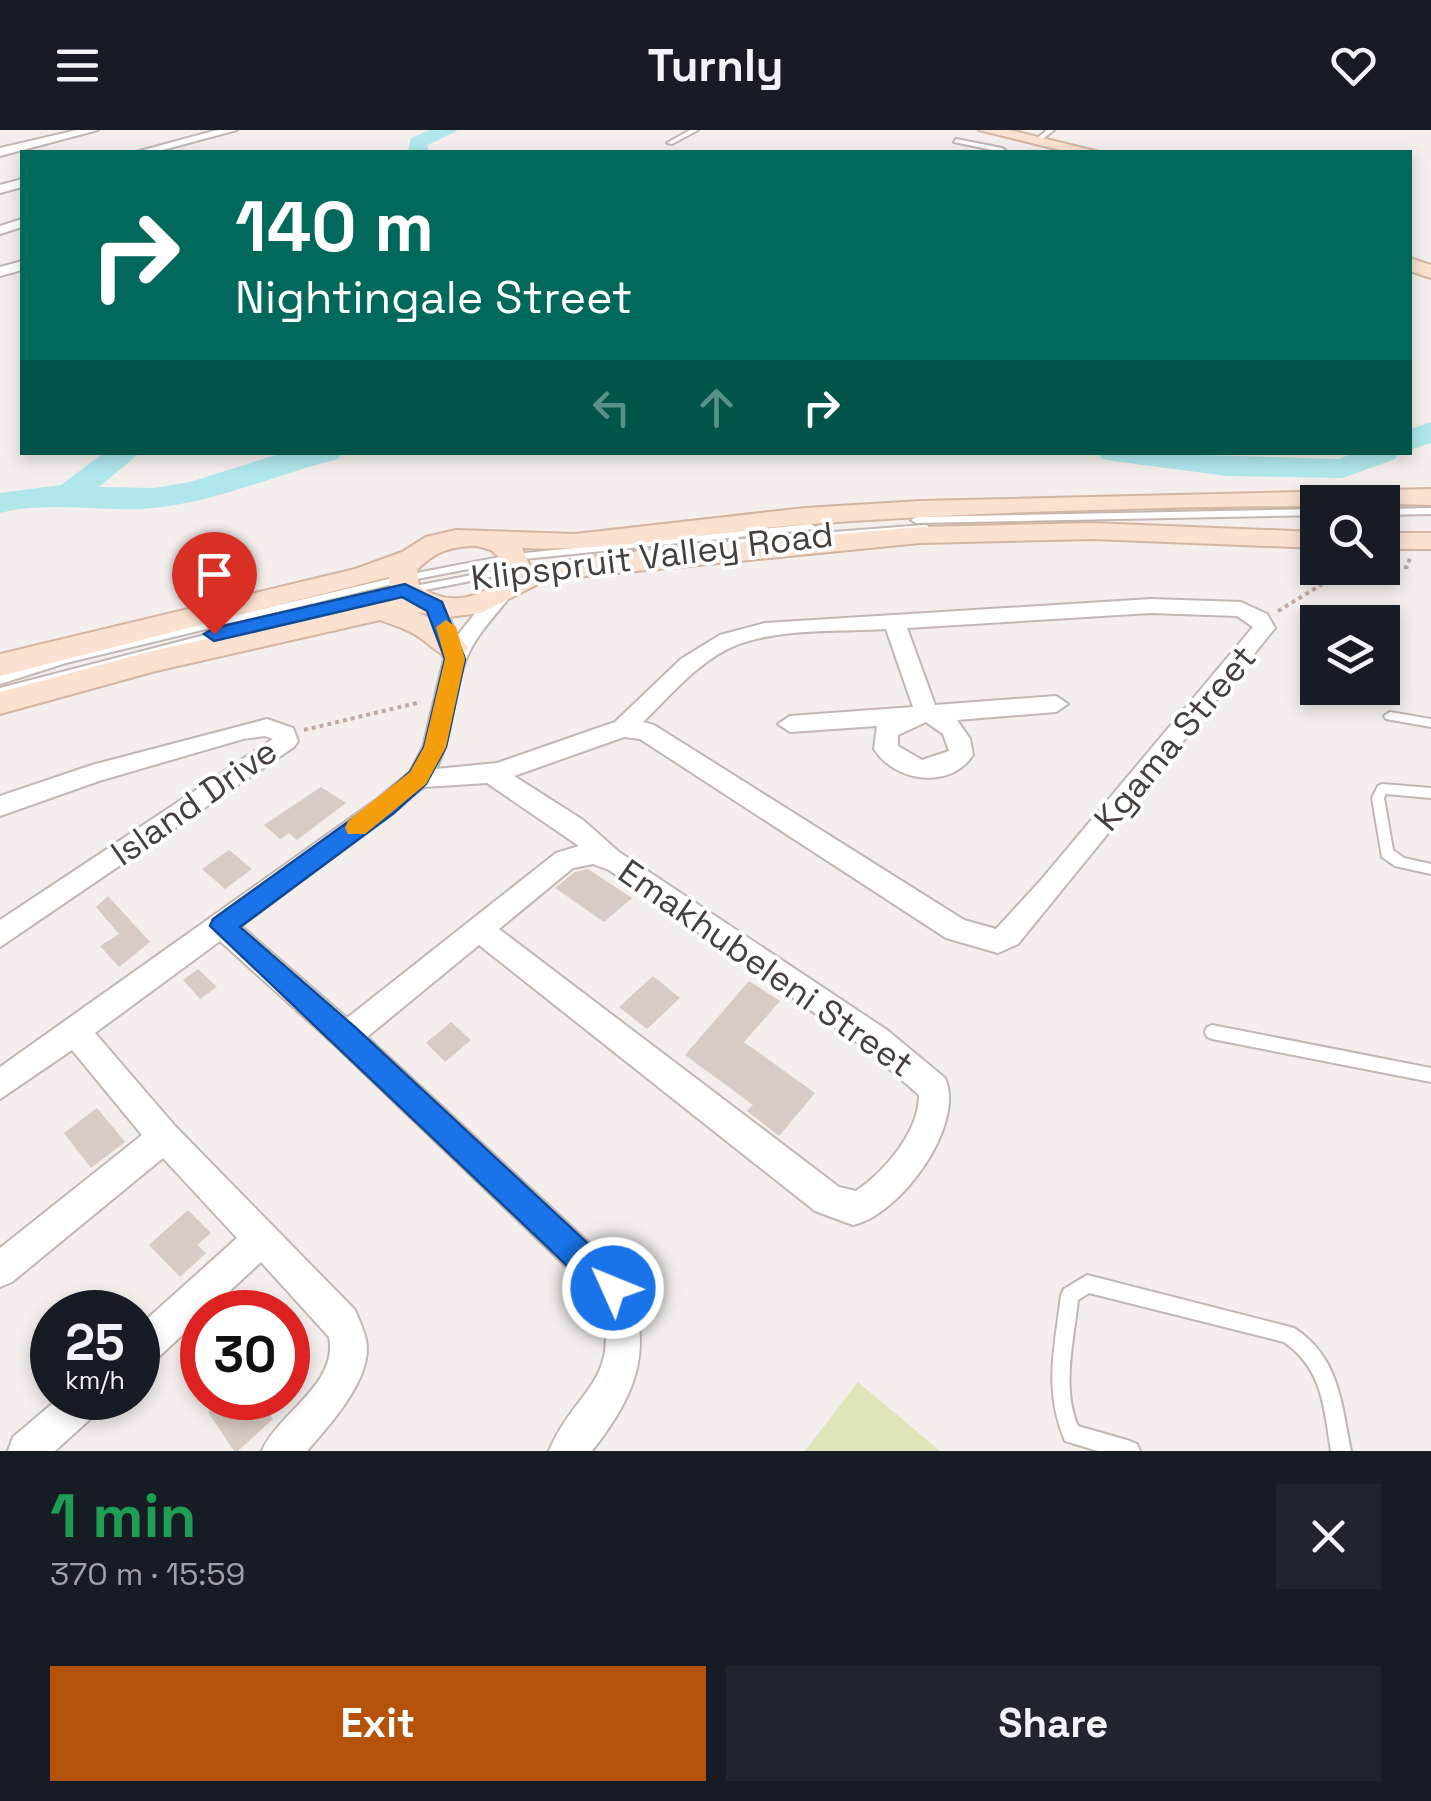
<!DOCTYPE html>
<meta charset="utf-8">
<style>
:root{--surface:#171b24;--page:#20242c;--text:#f1f3f6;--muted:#9ea1a6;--accent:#b45309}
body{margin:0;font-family:"Space Grotesk",sans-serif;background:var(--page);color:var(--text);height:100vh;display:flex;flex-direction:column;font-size:38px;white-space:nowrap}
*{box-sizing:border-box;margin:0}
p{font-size:32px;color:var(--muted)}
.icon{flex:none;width:55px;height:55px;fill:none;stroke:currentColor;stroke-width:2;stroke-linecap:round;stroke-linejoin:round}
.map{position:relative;height:1321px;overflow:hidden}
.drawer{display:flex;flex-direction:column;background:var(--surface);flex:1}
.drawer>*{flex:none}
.guide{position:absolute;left:20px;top:20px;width:1392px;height:305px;border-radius:0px;box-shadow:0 5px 15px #0003;background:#00695c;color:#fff;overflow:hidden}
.tools{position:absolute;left:1300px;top:355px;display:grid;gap:20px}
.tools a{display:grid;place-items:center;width:100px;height:100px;border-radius:0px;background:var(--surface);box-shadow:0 5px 15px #0003;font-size:50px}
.speed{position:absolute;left:30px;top:1160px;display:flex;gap:20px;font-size:50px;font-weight:700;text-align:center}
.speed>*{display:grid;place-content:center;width:130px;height:130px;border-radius:50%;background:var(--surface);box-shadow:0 5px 15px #0003;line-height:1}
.speed small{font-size:25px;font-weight:400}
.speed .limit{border:15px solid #d22;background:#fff;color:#111}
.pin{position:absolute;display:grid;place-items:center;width:85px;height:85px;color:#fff;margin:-102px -42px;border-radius:50% 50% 50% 0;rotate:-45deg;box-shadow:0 0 10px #0007}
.pin .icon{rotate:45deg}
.me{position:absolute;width:110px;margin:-55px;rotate:314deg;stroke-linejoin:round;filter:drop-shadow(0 0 8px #0008)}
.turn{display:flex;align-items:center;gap:35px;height:210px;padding:0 50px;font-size:45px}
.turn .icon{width:130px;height:130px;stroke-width:2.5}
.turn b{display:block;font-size:70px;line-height:85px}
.lanes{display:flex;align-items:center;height:95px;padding:0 50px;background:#0003;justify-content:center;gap:50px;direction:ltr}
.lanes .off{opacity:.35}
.round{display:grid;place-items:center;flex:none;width:105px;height:105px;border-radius:0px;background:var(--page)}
.summary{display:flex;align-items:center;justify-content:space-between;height:170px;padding:0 50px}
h1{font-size:60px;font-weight:700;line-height:75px;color:#1e9e55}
.primary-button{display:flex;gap:20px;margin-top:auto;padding:20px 50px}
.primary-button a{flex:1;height:115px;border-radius:0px;background:var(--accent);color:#fff;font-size:40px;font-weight:700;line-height:115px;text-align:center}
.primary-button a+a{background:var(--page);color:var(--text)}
header{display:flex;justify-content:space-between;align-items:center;height:130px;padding:0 50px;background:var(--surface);font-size:45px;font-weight:700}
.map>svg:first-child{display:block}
</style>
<header><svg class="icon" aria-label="menu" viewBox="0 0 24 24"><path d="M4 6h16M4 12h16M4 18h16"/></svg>Turnly<svg class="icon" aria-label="heart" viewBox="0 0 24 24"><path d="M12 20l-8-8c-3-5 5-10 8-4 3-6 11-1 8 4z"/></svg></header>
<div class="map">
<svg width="1431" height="1321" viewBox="0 0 1431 1321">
<rect width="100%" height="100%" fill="#f4efec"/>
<polygon fill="#e0e4b9" points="858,1252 940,1321 805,1321"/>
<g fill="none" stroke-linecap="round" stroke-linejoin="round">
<g fill="#afe7eb" fill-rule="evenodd">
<polygon points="430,0 458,0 428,15 428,22 408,22 411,8"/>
<polygon points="1431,292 1431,313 1410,320 1410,299"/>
<path d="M105 322H141L99 357 154 358 190 352 285 322H342L338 329C277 344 216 372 153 378 100 383 52 370 0 383V363L61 355Z"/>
<polygon points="1098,322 1339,329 1356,322 1399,322 1395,329 1343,348 1227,346 1113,331 1102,329"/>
</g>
</g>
<g fill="#d8cac5">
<polygon points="321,657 346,673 297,710 289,703 280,709 264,695"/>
<polygon points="229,720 252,739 225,759 202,739"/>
<polygon points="588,739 632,768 604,792 555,758 575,742"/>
<polygon points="108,766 150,812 119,837 100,816 119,804 96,777"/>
<polygon points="198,839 217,857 200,869 183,850"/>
<polygon points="653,846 680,868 647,899 619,877"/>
<polygon points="749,851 780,871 744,912 815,963 779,1006 747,981 753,975 685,925"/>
<polygon points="451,892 471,910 445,932 426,913"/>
<polygon points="97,978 125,1012 91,1038 64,1003"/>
<polygon points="188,1080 211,1103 197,1115 206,1123 180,1147 149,1115"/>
<polygon points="224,1268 257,1268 273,1289 238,1321 234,1321 208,1282"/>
</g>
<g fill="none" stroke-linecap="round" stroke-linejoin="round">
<g stroke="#c2b7b2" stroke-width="4">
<g id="lane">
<polygon points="690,0 698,0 672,14 667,13"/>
<polygon points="1047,0 1054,0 1040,11 1036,11 1036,9"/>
<polygon points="956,9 1002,18 1005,20 1002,22 954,12"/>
<polygon points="1431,378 1431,384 1382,385 1382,379"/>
<polygon points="1318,379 1318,385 916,393 911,390 916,387"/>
<polygon points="811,394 816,397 814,399 515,430 401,452 66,533 0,554 0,546 64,526 401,446 515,424"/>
<polygon points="925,395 928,396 928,400 731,416 726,413 731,410"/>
<polygon points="518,436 523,439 522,441 328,479 0,566 0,558 328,473"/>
<polygon points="1390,582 1431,589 1431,597 1386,589 1384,586"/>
<polygon points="1382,654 1431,658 1431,668 1386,664 1384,668 1393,720 1404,728 1431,734 1431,744 1395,736 1382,727 1372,668 1378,656"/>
<polygon points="1212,895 1431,938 1431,952 1212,909 1207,907 1205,902 1207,897"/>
<path d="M1087 1145 1294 1198C1339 1227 1341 1272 1351 1321H1331C1324 1278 1323 1239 1284 1212L1089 1163 1078 1170C1074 1210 1061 1258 1078 1296L1130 1311 1137 1314 1140 1321H1098L1065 1311C1043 1259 1055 1218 1061 1165L1064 1159Z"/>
</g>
</g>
<g stroke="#c2b7b2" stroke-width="4">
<g id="street">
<polygon points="77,0 98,0 0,26 0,18"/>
<polygon points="217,0 237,0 155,22 136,22"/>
<polygon points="22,49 22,57 0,63 0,55"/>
<polygon points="22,89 22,97 0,104 0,96"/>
<polygon points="22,131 22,140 0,146 0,137"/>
<path d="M502 456 513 463C497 484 478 502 467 527 452 563 454 604 436 639L497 633 615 592 681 529 720 505 765 493 1151 469 1241 472 1267 484 1275 498 1018 814 998 823 946 808 640 609 624 607 514 646 583 690 619 722 887 900 945 948C966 995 900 1085 853 1095L815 1081 479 815 367 907 625 1146C655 1217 638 1262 592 1321H549C575 1258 624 1252 599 1168L335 915 220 811 95 903 175 996 355 1180C359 1190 364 1200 366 1210 374 1247 329 1296 307 1321H262C278 1283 339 1254 329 1207L261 1132 151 1234 138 1239V1197L237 1108 163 1028 12 1152 0 1157V1118L142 1005 72 920 0 969V937L376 670 410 642 423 617 444 529 424 477 427 472H443L457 506 495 458ZM1151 483 1237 486 1253 497 1041 750 996 799 964 790 654 595 643 592C672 564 701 528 739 514 784 498 839 502 886 499L913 577 790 586 778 594 790 602 877 596 874 619C895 652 950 660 973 625L970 609 957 590 1056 582 1068 574 1056 566 935 575 907 498ZM926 592 943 604 949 621 922 630 898 616V605ZM487 653 579 716 556 723 347 888 241 796 424 657ZM593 734 609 740 865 918 919 965C919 1002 885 1041 856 1061L839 1057 499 799 573 738Z"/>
<polygon points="267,589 293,598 298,611 294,617 0,817 0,790 273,609 265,606 243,609 99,651 0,686 0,666 92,635"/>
<polygon points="59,1268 105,1268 99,1281 55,1321 8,1321 13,1307"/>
</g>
</g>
<g stroke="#d3b5a2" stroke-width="4">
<g id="secondary">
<polygon points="979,0 1010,0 1099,22 1068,22"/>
<polygon points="1410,128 1431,135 1431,148 1410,141"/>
<path d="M1431 359V375L1318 372V376C1148 377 978 382 809 394 713 401 619 422 522 418L530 436 619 423 920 397 1092 393 1318 402V418L1092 409 920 413 546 450 481 483 448 487 416 482C436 490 456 500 468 518L463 525C439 532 431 512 412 503 402 497 390 494 380 490L156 541 0 584V562L156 520 396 468 390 460 389 447 0 546V524L355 439 402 422 426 407 456 400 575 404 805 378 920 371ZM477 416 491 420 501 429 503 444C483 471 446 476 419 456L417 440C435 421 452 416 477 416Z"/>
<rect x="1382" y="403" width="49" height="16"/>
</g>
</g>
<g stroke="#c0aba1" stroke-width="4" stroke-dasharray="4 4" stroke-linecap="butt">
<polyline points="1278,481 1334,447 1407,437 1410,428"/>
<polyline points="304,600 421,572"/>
</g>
<use href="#lane" fill="#fff" fill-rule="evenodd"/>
<use href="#street" fill="#fff" fill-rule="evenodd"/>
<use href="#secondary" fill="#fae1d0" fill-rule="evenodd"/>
</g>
<polygon fill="#1a73e8" stroke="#114b97" stroke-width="2.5" points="405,454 442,472 465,529 446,617 426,654 394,683 240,797 356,898 624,1147 629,1158 624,1169 613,1174 602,1169 210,796 213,789 377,671 410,642 424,617 445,529 427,481 402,467 214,511 204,504 214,498"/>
<polygon fill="#f59e0b" points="446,490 456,497 465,529 446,617 426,654 365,704 348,704 345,698 348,691 410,642 424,617 445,529 436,497"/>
<g text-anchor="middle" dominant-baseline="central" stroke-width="8" stroke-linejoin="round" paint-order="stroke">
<g font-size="35" fill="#483e3a" stroke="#fff">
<text transform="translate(652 426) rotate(-7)">Klipspruit Valley Road</text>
<text transform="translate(1175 608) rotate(-50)">Kgama Street</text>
<text transform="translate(194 672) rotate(-35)">Island Drive</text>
<text transform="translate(766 838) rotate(35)">Emakhubeleni Street</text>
</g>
</g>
</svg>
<div class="tools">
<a><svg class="icon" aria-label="search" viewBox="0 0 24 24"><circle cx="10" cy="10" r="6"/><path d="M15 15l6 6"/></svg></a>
<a><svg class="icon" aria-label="layers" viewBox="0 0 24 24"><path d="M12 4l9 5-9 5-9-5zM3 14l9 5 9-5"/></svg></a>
</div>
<div class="speed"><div>25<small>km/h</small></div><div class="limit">30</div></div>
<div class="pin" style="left:214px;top:504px;background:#d93025"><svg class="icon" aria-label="arrive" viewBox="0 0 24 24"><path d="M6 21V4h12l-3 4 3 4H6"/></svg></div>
<svg class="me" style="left:613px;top:1158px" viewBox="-20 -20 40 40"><circle r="17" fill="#1a73e8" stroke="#fff" stroke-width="3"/><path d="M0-11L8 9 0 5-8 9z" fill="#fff"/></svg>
<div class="guide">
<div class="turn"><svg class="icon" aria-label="right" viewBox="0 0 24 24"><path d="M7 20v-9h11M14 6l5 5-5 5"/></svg><div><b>140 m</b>Nightingale Street</div></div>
<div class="lanes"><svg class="icon off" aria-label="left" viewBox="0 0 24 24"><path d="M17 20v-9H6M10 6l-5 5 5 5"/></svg><svg class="icon off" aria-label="ahead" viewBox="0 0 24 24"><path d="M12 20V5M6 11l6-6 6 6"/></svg><svg class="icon" aria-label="right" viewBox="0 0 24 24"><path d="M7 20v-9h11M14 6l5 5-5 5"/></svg></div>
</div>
</div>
<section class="drawer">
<div class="summary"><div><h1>1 min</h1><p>370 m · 15:59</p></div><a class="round"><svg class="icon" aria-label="close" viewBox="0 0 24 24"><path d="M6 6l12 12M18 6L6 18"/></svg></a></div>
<div class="primary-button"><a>Exit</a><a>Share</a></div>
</section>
